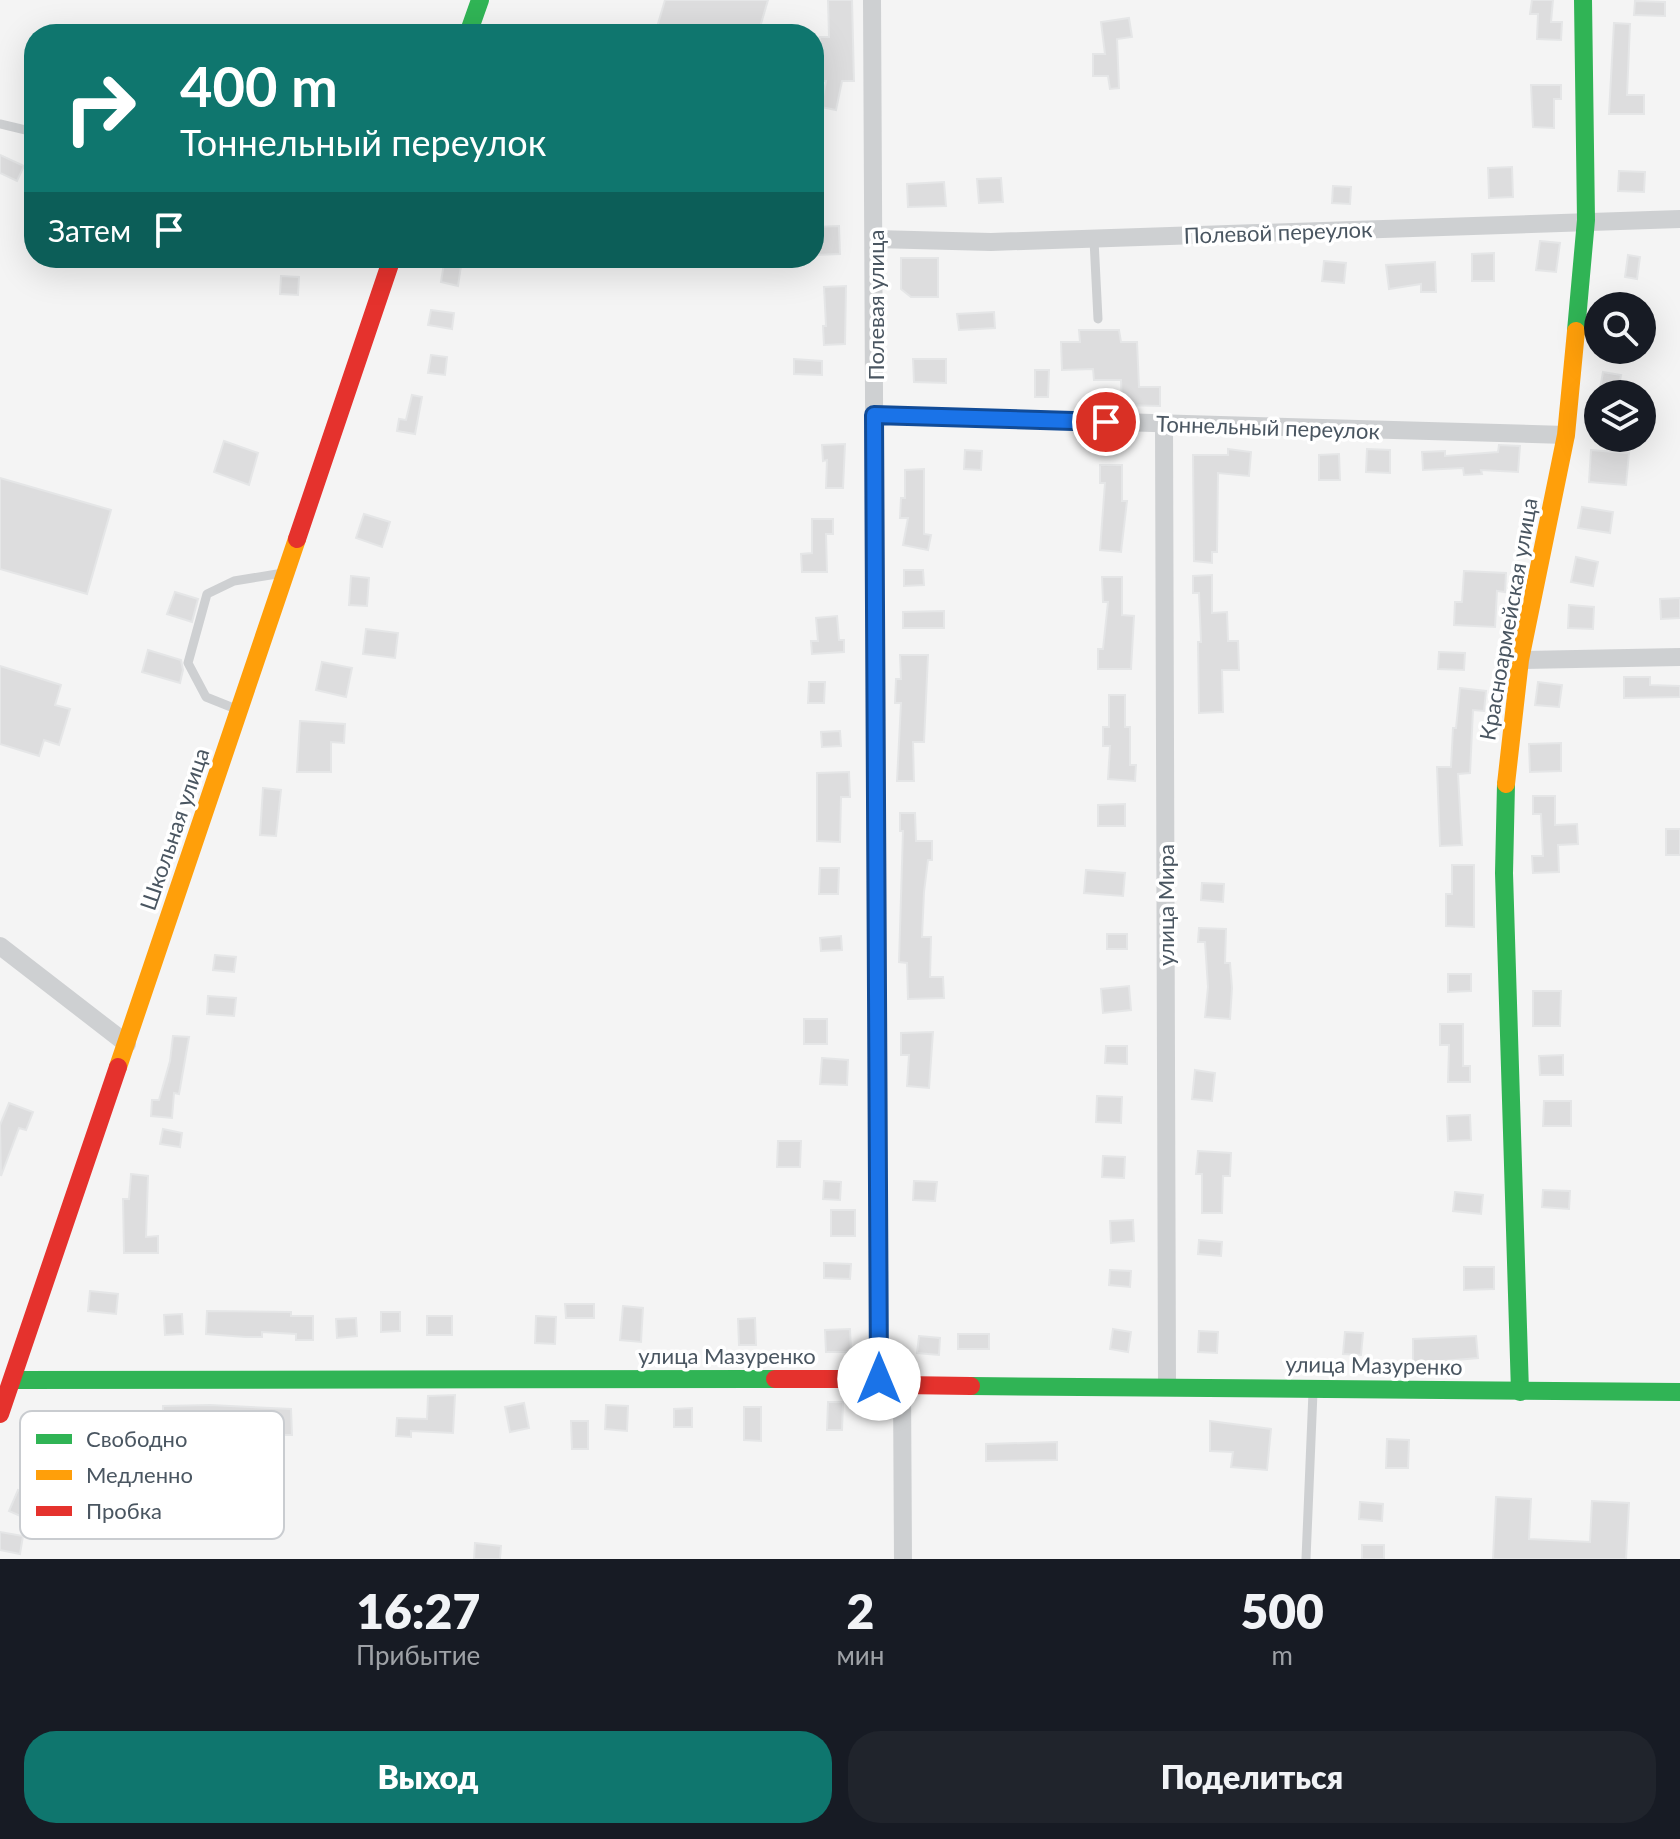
<!DOCTYPE html>
<html lang="ru">
<meta charset="utf-8">
<style>
:root{--surface:#171b24;--page:#20242c;--text:#f1f3f6;--muted:#9ea1a6;--accent:#0f766e}
body{margin:0;font-family:Lato,sans-serif;background:var(--page);color:var(--text);height:100vh;display:flex;flex-direction:column;font-size:30px;white-space:nowrap}
*{box-sizing:border-box;margin:0}
p{font-size:26px;color:var(--muted)}
.icon{flex:none;width:44px;height:44px;fill:none;stroke:currentColor;stroke-width:2;stroke-linecap:round;stroke-linejoin:round}
.map{position:relative;height:1559px;overflow:hidden}
.sheet{display:flex;flex-direction:column;background:var(--surface);flex:1}
.sheet>*{flex:none}
.top-card{position:absolute;left:24px;top:24px;width:800px;height:244px;border-radius:32px;box-shadow:0 8px 32px #0002;background:#0f766e;color:#fff;overflow:hidden}
.buttons{position:absolute;left:1584px;top:292px;display:grid;gap:16px}
.buttons a{display:grid;place-items:center;width:72px;height:72px;border-radius:50%;background:var(--surface);box-shadow:0 8px 32px #0002;font-size:40px}
.pin{position:absolute;display:grid;place-items:center;width:68px;height:68px;color:#fff;margin:-34px;border:4px solid #fff;border-radius:50%;box-shadow:0 2px 8px #0007}
.me{position:absolute;width:88px;margin:-44px;rotate:0deg;stroke-linejoin:round;filter:drop-shadow(0 0 6px #0008)}
.turn{display:flex;align-items:center;gap:28px;height:168px;padding:0 24px;font-size:36px}
.turn .icon{width:104px;height:104px;stroke-width:2.5}
.turn b{display:block;font-size:56px;line-height:68px}
.then{display:flex;align-items:center;height:76px;padding:0 24px;background:#0003;gap:16px;font-size:30px}
.eta{display:flex;justify-content:space-evenly;align-items:center;height:136px;text-align:center}
.eta b{font-size:48px;font-weight:800;line-height:56px}
.button{display:flex;gap:16px;margin-top:auto;padding:16px 24px}
.button a{flex:1;height:92px;border-radius:32px;background:var(--accent);color:#fff;font-size:32px;font-weight:800;line-height:92px;text-align:center}
.button a+a{background:var(--page);color:var(--text)}
.map>svg:first-child{display:block}
</style>
<div class="map">
<svg width="1680" height="1559" viewBox="0 0 1680 1559">
<rect width="100%" height="100%" fill="#f4f4f4"/>
<g fill="#ddddde" stroke="#e5e6e7" stroke-width="2">
<polygon points="665,0 768,0 758,34 655,34"/>
<polygon points="828,0 852,0 854,81 842,81 836,110 821,107 826,81 820,81 820,37 829,37"/>
<polygon points="1532,0 1553,0 1551,22 1562,22 1561,40 1537,39 1538,14 1530,14"/>
<polygon points="1635,1 1665,2 1665,16 1634,15"/>
<polygon points="1129,18 1132,37 1117,39 1119,88 1110,89 1108,76 1093,76 1093,54 1105,54 1101,22"/>
<polygon points="1614,23 1630,24 1627,95 1644,95 1644,114 1609,114"/>
<polygon points="1531,85 1561,85 1561,99 1554,99 1554,128 1533,127"/>
<polygon points="0,155 24,166 17,181 0,173"/>
<polygon points="1512,167 1513,197 1489,198 1488,168"/>
<polygon points="1619,171 1645,172 1644,192 1618,191"/>
<polygon points="1001,178 1003,202 979,203 977,179"/>
<polygon points="944,182 946,206 908,207 907,184"/>
<polygon points="1333,186 1351,187 1350,204 1332,203"/>
<polygon points="839,226 840,254 814,255 814,227"/>
<polygon points="1540,241 1560,243 1556,272 1536,270"/>
<polygon points="1494,253 1494,281 1472,281 1472,254"/>
<polygon points="1628,255 1640,257 1637,279 1625,277"/>
<polygon points="901,258 938,258 938,297 911,297 901,289"/>
<polygon points="1324,261 1346,263 1344,283 1322,281"/>
<polygon points="1435,262 1436,292 1421,292 1421,284 1389,289 1386,265"/>
<polygon points="444,263 461,266 458,286 441,282"/>
<polygon points="281,276 299,277 298,295 280,294"/>
<polygon points="846,286 845,344 824,345 823,326 826,326 824,287"/>
<polygon points="431,310 454,313 452,329 428,325"/>
<polygon points="994,312 995,328 959,330 957,314"/>
<polygon points="1079,330 1119,330 1121,342 1137,342 1139,387 1160,387 1160,406 1122,405 1121,380 1094,380 1093,369 1062,370 1061,342 1080,342"/>
<polygon points="431,355 447,357 445,375 428,373"/>
<polygon points="794,359 822,361 822,375 794,374"/>
<polygon points="913,359 946,359 946,383 914,382"/>
<polygon points="1035,370 1049,370 1048,397 1035,397"/>
<polygon points="1603,372 1621,375 1618,392 1600,389"/>
<polygon points="412,395 422,397 415,434 397,431 399,419 406,420"/>
<polygon points="224,441 258,453 249,485 214,472"/>
<polygon points="845,444 843,488 826,488 827,460 823,461 822,445"/>
<polygon points="1499,445 1520,446 1518,472 1481,470 1482,474 1464,475 1463,468 1423,470 1422,452 1445,451 1445,456 1498,452"/>
<polygon points="1228,449 1251,452 1249,476 1218,473 1217,552 1212,552 1212,563 1194,561 1193,455 1228,455"/>
<polygon points="1367,449 1390,450 1390,473 1366,472"/>
<polygon points="965,450 982,451 981,470 964,469"/>
<polygon points="1591,450 1629,453 1626,485 1589,482"/>
<polygon points="1339,454 1340,480 1319,480 1319,455"/>
<polygon points="1100,465 1122,465 1122,501 1127,501 1121,552 1100,550 1105,483 1100,483"/>
<polygon points="924,469 924,534 931,535 928,550 903,545 908,518 900,518 901,498 905,498 905,470"/>
<polygon points="0,478 111,510 87,594 0,569"/>
<polygon points="1582,507 1613,512 1610,533 1578,528"/>
<polygon points="364,514 390,522 382,547 356,538"/>
<polygon points="812,519 833,519 833,534 826,534 827,572 802,572 801,554 812,553"/>
<polygon points="1576,557 1598,562 1593,586 1571,582"/>
<polygon points="904,570 923,570 924,585 904,586"/>
<polygon points="1464,571 1506,573 1505,592 1497,591 1495,627 1454,625 1455,602 1462,602"/>
<polygon points="1212,575 1212,613 1227,612 1228,641 1238,641 1239,670 1222,670 1223,712 1199,713 1198,642 1201,642 1199,593 1193,593 1193,576"/>
<polygon points="351,576 369,578 367,606 349,605"/>
<polygon points="1102,577 1122,577 1122,615 1134,616 1131,669 1098,669 1098,649 1103,649 1108,602 1103,602"/>
<polygon points="175,592 198,599 192,622 167,614"/>
<polygon points="1680,598 1680,618 1661,619 1660,599"/>
<polygon points="1569,605 1594,607 1593,629 1568,628"/>
<polygon points="944,611 944,628 903,628 903,612"/>
<polygon points="837,616 839,640 844,640 844,652 812,654 811,641 818,641 816,618"/>
<polygon points="366,629 398,633 395,658 363,654"/>
<polygon points="148,650 181,660 183,670 180,683 142,672"/>
<polygon points="1439,652 1465,653 1464,670 1438,669"/>
<polygon points="900,655 928,655 924,742 913,742 914,781 897,781 901,703 895,703 896,679 901,679"/>
<polygon points="322,662 352,668 346,697 316,690"/>
<polygon points="0,666 61,685 55,705 70,709 59,745 44,740 39,756 0,744"/>
<polygon points="1624,677 1650,677 1650,685 1680,686 1680,697 1624,698"/>
<polygon points="809,682 825,682 824,703 808,703"/>
<polygon points="1538,682 1562,685 1559,707 1535,705"/>
<polygon points="1460,688 1486,691 1484,711 1473,710 1470,773 1458,774 1462,845 1440,846 1437,767 1451,767 1453,728 1456,728"/>
<polygon points="1109,695 1125,695 1125,727 1130,727 1130,765 1136,765 1135,781 1108,779 1110,746 1103,746 1103,727 1109,727"/>
<polygon points="300,721 345,724 344,743 331,742 331,772 297,772"/>
<polygon points="840,731 841,746 822,747 821,732"/>
<polygon points="1561,743 1561,771 1530,772 1529,744"/>
<polygon points="849,772 850,797 841,797 840,842 817,841 817,773"/>
<polygon points="263,788 281,790 276,836 260,835"/>
<polygon points="1533,796 1555,796 1555,825 1577,824 1578,844 1558,845 1559,872 1533,873 1532,856 1543,856 1541,814 1533,814"/>
<polygon points="1125,804 1125,826 1098,826 1098,805"/>
<polygon points="900,813 915,813 916,841 932,841 932,860 928,860 924,892 922,937 931,937 930,977 943,977 944,998 908,999 907,963 899,962 903,831 900,831"/>
<rect x="1666" y="829" width="14" height="26"/>
<polygon points="1452,865 1474,865 1474,927 1446,926 1446,894 1452,894"/>
<polygon points="820,868 839,868 838,894 819,894"/>
<polygon points="1086,870 1125,873 1123,896 1084,893"/>
<polygon points="1202,883 1224,884 1223,902 1201,900"/>
<polygon points="1199,928 1226,929 1225,963 1230,963 1232,988 1230,1019 1205,1017 1208,987 1205,942 1198,942"/>
<rect x="1107" y="934" width="20" height="15"/>
<polygon points="841,936 842,950 821,951 820,938"/>
<polygon points="215,955 236,957 234,972 213,970"/>
<polygon points="1448,974 1471,974 1471,991 1448,992"/>
<polygon points="1129,986 1131,1010 1103,1013 1101,989"/>
<polygon points="1533,991 1561,991 1560,1026 1533,1026"/>
<polygon points="208,996 236,998 234,1016 207,1014"/>
<rect x="804" y="1019" width="23" height="25"/>
<polygon points="1440,1024 1463,1024 1463,1066 1470,1066 1470,1082 1448,1082 1449,1045 1440,1045"/>
<polygon points="933,1032 929,1088 907,1086 909,1055 901,1055 901,1033"/>
<polygon points="173,1036 189,1037 179,1094 174,1093 172,1118 151,1116 152,1100 159,1100 170,1061"/>
<polygon points="1106,1046 1127,1046 1127,1064 1105,1063"/>
<polygon points="1563,1055 1563,1075 1540,1075 1539,1056"/>
<polygon points="822,1058 848,1060 847,1085 820,1084"/>
<polygon points="1195,1070 1215,1073 1212,1101 1192,1099"/>
<polygon points="1097,1096 1122,1097 1121,1123 1096,1122"/>
<polygon points="1544,1101 1571,1101 1571,1126 1543,1126"/>
<polygon points="9,1103 33,1112 26,1130 19,1128 1,1176 0,1125"/>
<polygon points="1470,1115 1471,1140 1448,1141 1447,1116"/>
<polygon points="163,1129 182,1133 180,1147 160,1144"/>
<polygon points="778,1141 801,1141 800,1167 777,1167"/>
<polygon points="1198,1151 1231,1153 1230,1176 1223,1176 1222,1213 1202,1213 1202,1174 1196,1174"/>
<polygon points="1103,1156 1125,1157 1124,1178 1102,1177"/>
<polygon points="131,1174 148,1176 146,1237 158,1236 158,1253 124,1253 123,1199 129,1199"/>
<polygon points="824,1181 841,1182 840,1200 823,1199"/>
<polygon points="914,1181 937,1182 935,1201 913,1200"/>
<polygon points="1543,1190 1570,1191 1569,1209 1542,1207"/>
<polygon points="1455,1192 1483,1195 1481,1214 1453,1211"/>
<rect x="831" y="1210" width="24" height="26"/>
<polygon points="1133,1220 1134,1241 1111,1243 1110,1221"/>
<polygon points="1199,1240 1222,1242 1221,1256 1198,1254"/>
<polygon points="824,1263 851,1264 850,1279 824,1278"/>
<polygon points="1464,1267 1494,1267 1494,1289 1464,1290"/>
<polygon points="1110,1270 1131,1271 1130,1287 1109,1285"/>
<polygon points="90,1291 118,1294 116,1314 88,1311"/>
<polygon points="565,1304 594,1304 594,1318 566,1318"/>
<polygon points="623,1306 643,1308 641,1342 620,1340"/>
<polygon points="207,1311 291,1312 291,1316 313,1316 313,1340 296,1340 296,1334 262,1332 262,1337 246,1337 206,1334"/>
<polygon points="381,1312 400,1312 400,1331 381,1332"/>
<polygon points="182,1314 183,1334 165,1335 164,1315"/>
<rect x="427" y="1316" width="25" height="19"/>
<polygon points="536,1316 556,1317 555,1344 535,1343"/>
<polygon points="356,1318 357,1336 337,1338 336,1319"/>
<polygon points="755,1318 756,1345 739,1345 738,1319"/>
<polygon points="850,1329 851,1352 826,1352 825,1330"/>
<polygon points="1113,1329 1131,1332 1128,1352 1110,1349"/>
<polygon points="1199,1331 1218,1332 1217,1353 1198,1352"/>
<polygon points="1345,1332 1363,1333 1361,1355 1343,1354"/>
<rect x="958" y="1334" width="31" height="15"/>
<polygon points="919,1336 940,1338 939,1355 917,1353"/>
<polygon points="1476,1336 1478,1358 1432,1362 1432,1367 1413,1367 1413,1339"/>
<polygon points="455,1395 453,1433 411,1431 411,1437 396,1436 397,1418 427,1419 428,1396"/>
<polygon points="828,1402 843,1402 842,1430 827,1430"/>
<polygon points="524,1403 529,1428 510,1432 505,1407"/>
<polygon points="210,1405 291,1409 292,1435 268,1435 268,1428 239,1428 239,1419 193,1420 193,1437 163,1437 163,1406"/>
<polygon points="606,1405 628,1406 627,1431 605,1429"/>
<polygon points="744,1407 761,1407 761,1441 744,1440"/>
<polygon points="692,1408 692,1427 674,1427 674,1409"/>
<polygon points="571,1421 588,1421 588,1449 572,1449"/>
<polygon points="1210,1421 1271,1429 1267,1470 1231,1467 1233,1452 1210,1451"/>
<polygon points="1387,1439 1409,1440 1408,1468 1386,1468"/>
<polygon points="1057,1442 1057,1460 986,1461 986,1444"/>
<polygon points="18,1490 36,1498 27,1519 9,1511"/>
<polygon points="1496,1497 1531,1499 1529,1539 1590,1542 1592,1501 1629,1503 1626,1559 1493,1559"/>
<polygon points="1360,1502 1383,1504 1382,1521 1359,1519"/>
<polygon points="0,1532 23,1536 20,1554 0,1550"/>
<polygon points="475,1543 501,1546 500,1559 474,1559"/>
<rect x="1362" y="1545" width="22" height="14"/>
</g>
<g fill="none" stroke-linecap="round" stroke-linejoin="round">
<g stroke="#ced0d2" stroke-width="9">
<polyline points="0,124 34,132"/>
<polyline points="1094,240 1098,319"/>
<polyline points="236,709 206,697 188,663 207,594 234,581 283,573"/>
<polyline points="1306,1559 1313,1392"/>
</g>
<g stroke="#ced0d2" stroke-width="18">
<polyline points="872,0 879,1379"/>
<polyline points="875,239 991,242 1680,219"/>
<polyline points="874,415 1566,435"/>
<polyline points="1164,424 1167,1385"/>
<polyline points="1520,660 1680,657"/>
<polyline points="0,946 127,1044"/>
<polyline points="902,1385 903,1559"/>
</g>
<g stroke="#30b455" stroke-width="18">
<polyline points="468,34 480,0"/>
<polyline points="1576,331 1586,220 1583,0"/>
<polyline points="1506,784 1504,873 1520,1392"/>
<polyline points="13,1380 775,1379"/>
<polyline points="971,1386 1680,1392"/>
</g>
<g stroke="#ff9f0a" stroke-width="18">
<polyline points="1506,784 1520,660 1566,435 1576,331"/>
<polyline points="118,1067 297,539"/>
</g>
<g stroke="#e5322d" stroke-width="18">
<polyline points="297,539 392,258"/>
<polyline points="775,1379 879,1379 902,1385 971,1386"/>
<polyline points="0,1414 118,1067"/>
</g>
</g>
<g fill="none" stroke-linecap="round" stroke-linejoin="round">
<g stroke="#114b97" stroke-width="20">
<polyline id="route" points="879,1379 874,415 1106,422"/>
</g>
<use href="#route" stroke="#1a73e8" stroke-width="14"/>
</g>
<g text-anchor="middle" dominant-baseline="central" stroke-width="7" stroke-linejoin="round" paint-order="stroke">
<g font-size="22" fill="#4a5661" stroke="#fff">
<text transform="translate(1278 232) rotate(-2)">Полевой переулок</text>
<text transform="translate(875 305) rotate(-90)">Полевая улица</text>
<text transform="translate(1268 427) rotate(2)">Тоннельный переулок</text>
<text transform="translate(1508 619) rotate(-80)">Красноармейская улица</text>
<text transform="translate(174 829) rotate(-71)">Школьная улица</text>
<text transform="translate(1165 905) rotate(-90)">улица Мира</text>
<text x="727" y="1355">улица Мазуренко</text>
<text transform="translate(1374 1365) rotate(1)">улица Мазуренко</text>
</g>
</g>
<rect x="20" y="1411" width="264" height="128" rx="12" fill="#fff" stroke="#c9ccd0" stroke-width="2"/>
<rect x="36" y="1434" width="36" height="10" fill="#30b455"/>
<rect x="36" y="1470" width="36" height="10" fill="#ff9f0a"/>
<rect x="36" y="1506" width="36" height="10" fill="#e5322d"/>
<g font-size="22" fill="#4a5661">
<text x="86" y="1447">Свободно</text>
<text x="86" y="1483">Медленно</text>
<text x="86" y="1519">Пробка</text>
</g>
</svg>
<div class="buttons">
<a><svg class="icon" aria-label="search" viewBox="0 0 24 24"><circle cx="10" cy="10" r="6"/><path d="M15 15l6 6"/></svg></a>
<a><svg class="icon" aria-label="layers" viewBox="0 0 24 24"><path d="M12 4l9 5-9 5-9-5zM3 14l9 5 9-5"/></svg></a>
</div>
<div class="pin" style="left:1106px;top:422px;background:#d93025"><svg class="icon" aria-label="arrive" viewBox="0 0 24 24"><path d="M6 21V4h12l-3 4 3 4H6"/></svg></div>
<svg class="me" style="left:879px;top:1379px" viewBox="-20 -20 40 40"><circle r="19" fill="#fff"/><path d="M0-13L10 11 0 6-10 11z" fill="#1a73e8"/></svg>
<div class="top-card">
<div class="turn"><svg class="icon" aria-label="right" viewBox="0 0 24 24"><path d="M7 20v-9h11M14 6l5 5-5 5"/></svg><div><b>400 m</b>Тоннельный переулок</div></div>
<div class="then">Затем<svg class="icon" aria-label="arrive" viewBox="0 0 24 24"><path d="M6 21V4h12l-3 4 3 4H6"/></svg></div>
</div>
</div>
<section class="sheet">
<div class="eta">
<div><b>16:27</b><p>Прибытие</p></div>
<div><b>2</b><p>мин</p></div>
<div><b>500</b><p>m</p></div>
</div>
<div class="button"><a>Выход</a><a>Поделиться</a></div>
</section>
